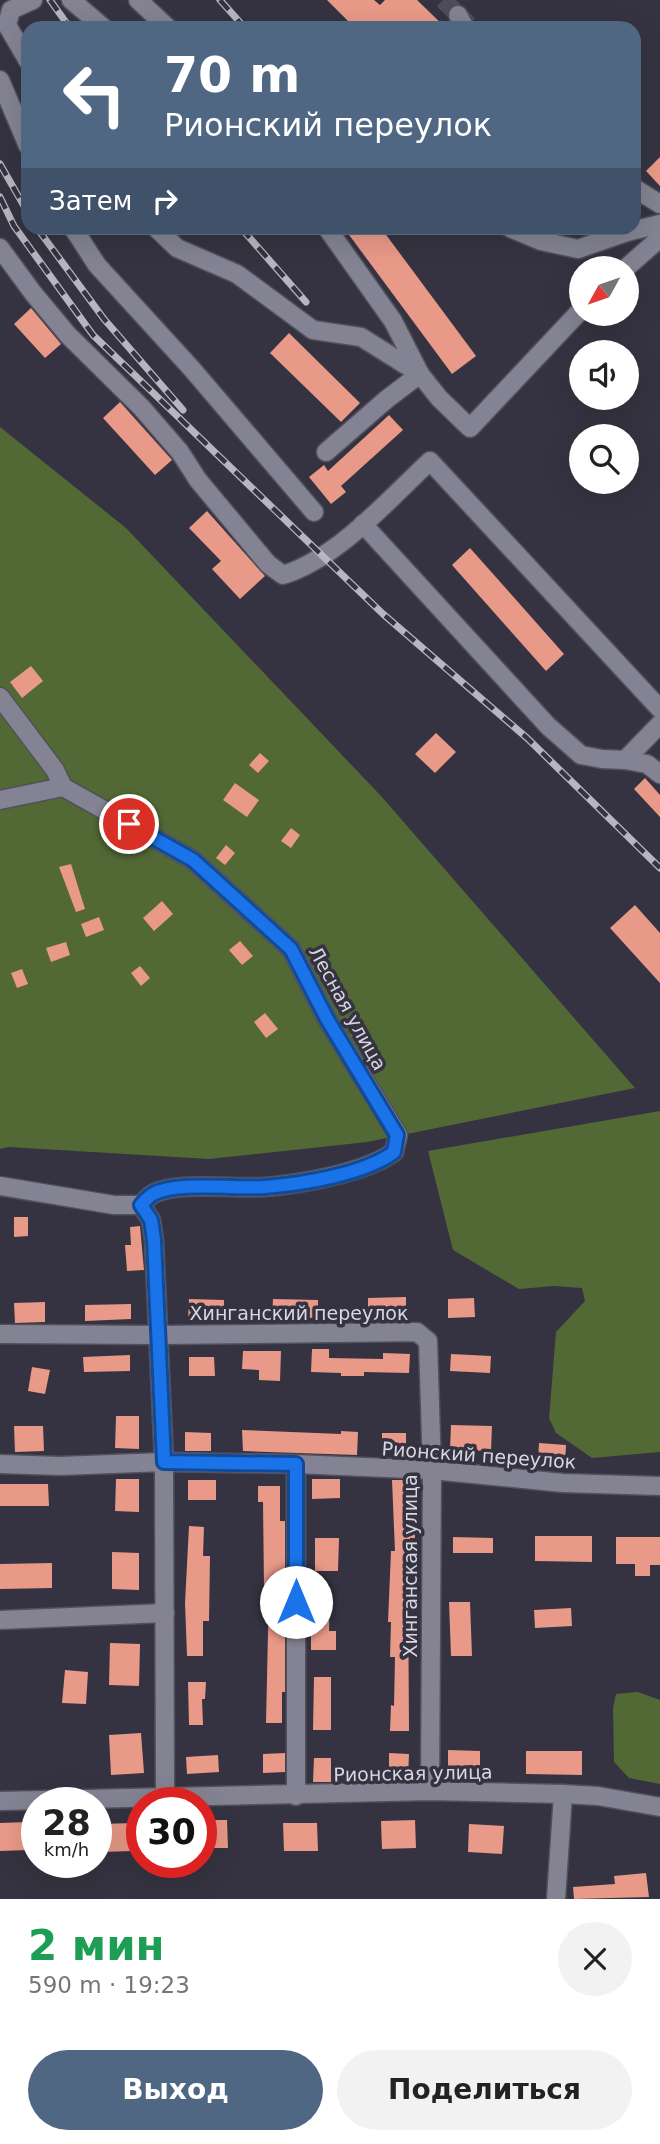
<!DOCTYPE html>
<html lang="ru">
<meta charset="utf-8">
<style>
:root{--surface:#fff;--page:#f2f2f2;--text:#222;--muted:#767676;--accent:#506784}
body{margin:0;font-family:"DejaVu Sans",sans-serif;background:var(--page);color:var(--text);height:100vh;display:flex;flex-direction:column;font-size:26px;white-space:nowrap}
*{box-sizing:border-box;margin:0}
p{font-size:23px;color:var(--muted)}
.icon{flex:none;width:38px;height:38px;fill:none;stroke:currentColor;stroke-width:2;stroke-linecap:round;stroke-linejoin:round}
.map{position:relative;height:1899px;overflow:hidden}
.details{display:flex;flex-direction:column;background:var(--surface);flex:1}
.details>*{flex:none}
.top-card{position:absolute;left:21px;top:21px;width:620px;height:214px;border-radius:21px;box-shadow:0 7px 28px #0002;background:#506784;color:#fff;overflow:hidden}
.needle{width:46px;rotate:230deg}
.controls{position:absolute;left:569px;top:256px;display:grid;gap:14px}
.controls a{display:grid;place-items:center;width:70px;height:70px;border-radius:50%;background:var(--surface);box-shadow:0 7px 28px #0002;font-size:35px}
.speed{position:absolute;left:21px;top:1787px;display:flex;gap:14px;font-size:35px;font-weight:700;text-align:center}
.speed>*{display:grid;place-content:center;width:91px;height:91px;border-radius:50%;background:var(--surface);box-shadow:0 7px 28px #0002;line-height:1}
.speed small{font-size:18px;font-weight:400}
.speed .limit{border:10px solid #d22;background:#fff;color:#111}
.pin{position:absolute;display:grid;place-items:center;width:60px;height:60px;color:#fff;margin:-30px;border:4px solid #fff;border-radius:50%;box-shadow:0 2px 7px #0007}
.me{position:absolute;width:77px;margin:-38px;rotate:0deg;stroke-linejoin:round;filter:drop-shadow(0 0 5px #0008)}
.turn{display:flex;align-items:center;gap:24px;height:147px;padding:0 28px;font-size:32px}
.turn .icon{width:91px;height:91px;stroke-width:2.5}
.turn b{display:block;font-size:49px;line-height:60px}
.then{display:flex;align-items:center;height:66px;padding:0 28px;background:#0003;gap:14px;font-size:26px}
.round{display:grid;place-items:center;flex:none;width:74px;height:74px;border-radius:37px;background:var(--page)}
.headline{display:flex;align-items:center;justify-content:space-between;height:119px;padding:0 28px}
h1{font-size:42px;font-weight:700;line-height:52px;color:#1e9e55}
.primary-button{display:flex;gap:14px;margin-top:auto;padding:14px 28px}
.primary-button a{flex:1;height:80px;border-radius:42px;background:var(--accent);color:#fff;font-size:28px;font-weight:700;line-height:80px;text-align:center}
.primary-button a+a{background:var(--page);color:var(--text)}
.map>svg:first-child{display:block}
</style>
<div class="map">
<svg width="660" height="1899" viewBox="0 0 660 1899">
<rect width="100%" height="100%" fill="#353341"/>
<g fill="#526935">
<polygon points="0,427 126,528 381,796 635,1088 367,1142 209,1159 9,1147 0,1149"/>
<polygon points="660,1111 660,1452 592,1458 556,1433 549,1418 556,1332 585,1301 582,1288 554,1286 519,1289 453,1250 428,1151"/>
<polygon points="638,1692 660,1700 660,1784 629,1778 614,1762 613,1708 616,1694"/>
</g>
<g fill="#e99988">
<polygon points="327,0 374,0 380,5 385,0 417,0 446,28 355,28"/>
<polygon points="660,157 660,186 646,171"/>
<polygon points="344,228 381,228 476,356 452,374"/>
<polygon points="31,308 61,344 45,358 14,324"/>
<polygon points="289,333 360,403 341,422 270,353"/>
<polygon points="120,402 172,460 155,475 103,418"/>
<polygon points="389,415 403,430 341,486 346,492 331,504 309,477 324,465 328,471"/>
<polygon points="207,511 265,576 240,599 212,569 221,561 189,528"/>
<polygon points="470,548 564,654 546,671 452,565"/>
<polygon points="31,666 43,681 22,698 10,682"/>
<polygon points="436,733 456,752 435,773 415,754"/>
<polygon points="260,753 269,761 258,773 249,765"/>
<polygon points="645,778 660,795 660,817 634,789"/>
<polygon points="235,783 259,800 247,817 223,800"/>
<polygon points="291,828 300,835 291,848 281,841"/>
<polygon points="226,845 235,853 225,865 216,858"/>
<polygon points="71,864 85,909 76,912 59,867"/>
<polygon points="162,901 173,914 154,931 143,918"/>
<polygon points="635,905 660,933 660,983 610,928"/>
<polygon points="99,917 104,930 86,937 81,924"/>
<polygon points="240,941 253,956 242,965 229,950"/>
<polygon points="66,942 70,955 51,962 46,948"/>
<polygon points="140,966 150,978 141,986 131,973"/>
<polygon points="22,969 28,984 17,988 11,973"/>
<polygon points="265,1013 278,1029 266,1038 254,1022"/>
<polygon points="14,1217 28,1217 28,1236 14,1237"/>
<polygon points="140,1226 144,1270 127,1271 125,1245 131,1245 130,1227"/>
<polygon points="406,1297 406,1317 368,1317 368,1298"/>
<polygon points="474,1298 475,1317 448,1318 448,1299"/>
<polygon points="189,1299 224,1300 224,1321 188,1320"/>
<polygon points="273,1299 318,1300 318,1318 272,1317"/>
<polygon points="45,1302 45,1322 15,1323 14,1303"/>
<polygon points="131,1304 131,1319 85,1321 85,1305"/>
<polygon points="312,1349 329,1349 329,1358 383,1359 383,1353 410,1354 409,1373 364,1372 364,1376 341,1376 341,1373 311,1372"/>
<polygon points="243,1351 281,1351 280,1381 259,1380 259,1370 242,1369"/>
<polygon points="451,1354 491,1356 490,1373 450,1371"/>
<polygon points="130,1355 130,1371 84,1372 83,1357"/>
<polygon points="189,1357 214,1357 215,1376 189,1376"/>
<polygon points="32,1367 50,1370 45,1394 28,1391"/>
<polygon points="116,1416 139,1416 139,1449 115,1448"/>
<polygon points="451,1425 492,1426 491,1451 450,1450"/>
<polygon points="14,1426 43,1426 44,1451 15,1452"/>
<polygon points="242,1430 341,1434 341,1431 358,1432 357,1455 243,1451"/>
<polygon points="185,1432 211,1433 211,1451 185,1451"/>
<rect x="382" y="1433" width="24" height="17"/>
<polygon points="539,1443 566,1445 565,1464 538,1463"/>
<polygon points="116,1479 139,1479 139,1512 115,1511"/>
<polygon points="312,1479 340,1479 340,1498 312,1499"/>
<rect x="188" y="1480" width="28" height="20"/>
<polygon points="392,1480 409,1480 408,1510 414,1510 415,1538 410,1538 408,1578 409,1731 390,1731 391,1705 394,1706 395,1657 390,1657 391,1622 388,1622 391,1551 395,1551"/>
<polygon points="0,1484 48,1484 49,1506 0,1506"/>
<polygon points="258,1486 280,1486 280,1521 285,1521 285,1588 282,1588 281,1627 285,1627 285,1692 282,1692 282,1723 266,1723 269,1587 264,1587 263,1502 258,1502"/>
<polygon points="189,1526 204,1527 203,1556 210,1556 209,1621 203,1621 203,1656 187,1656 185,1603"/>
<polygon points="535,1536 592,1536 592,1562 535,1561"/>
<polygon points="453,1537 493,1538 493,1553 453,1553"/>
<polygon points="616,1537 660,1537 660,1565 650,1565 650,1576 635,1576 635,1564 616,1564"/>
<polygon points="315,1538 339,1538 338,1571 315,1571"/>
<polygon points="112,1552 139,1553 139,1590 112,1589"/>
<polygon points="52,1563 52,1588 0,1589 0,1564"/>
<polygon points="311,1595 330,1595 329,1631 336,1631 336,1650 311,1650"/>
<polygon points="449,1602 470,1602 472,1656 451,1656"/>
<polygon points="571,1608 572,1626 535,1628 534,1610"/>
<polygon points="110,1643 140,1644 139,1686 109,1685"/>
<polygon points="65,1670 88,1672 86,1704 62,1703"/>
<polygon points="314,1677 331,1677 331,1730 313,1730"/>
<polygon points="188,1682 206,1682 205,1699 202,1699 203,1725 189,1725"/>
<polygon points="141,1733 144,1773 111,1775 109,1735"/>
<polygon points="448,1750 480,1751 480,1774 448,1774"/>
<polygon points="526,1751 582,1751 582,1775 526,1774"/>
<polygon points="285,1753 285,1772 263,1773 263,1754"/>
<polygon points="389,1753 409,1754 408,1780 389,1780"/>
<polygon points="218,1755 219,1772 187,1774 186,1757"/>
<polygon points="314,1758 331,1758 331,1782 313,1782"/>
<polygon points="201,1820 227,1820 228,1848 201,1848"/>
<polygon points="415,1820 416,1848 382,1849 381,1821"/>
<polygon points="28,1822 28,1850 0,1851 0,1823"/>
<polygon points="134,1823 134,1851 100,1852 99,1824"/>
<polygon points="283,1823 317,1823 318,1851 284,1851"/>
<polygon points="469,1824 504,1826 502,1854 468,1852"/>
<polygon points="646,1873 649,1897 574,1899 573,1887 615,1884 614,1876"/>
</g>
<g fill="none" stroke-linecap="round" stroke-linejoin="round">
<polyline stroke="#4d4c59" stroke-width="18" stroke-dasharray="18 9" stroke-linecap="butt" points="443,0 469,25"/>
<g stroke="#51505b" stroke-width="21">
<g id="minor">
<polyline points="71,0 104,28"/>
<polyline points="138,0 168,28"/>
<polyline points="458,15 465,28"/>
<polyline points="28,61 7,25 11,10 33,0"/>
<polyline points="0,80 28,146"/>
<polyline points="634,188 660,204"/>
<polyline points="73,228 97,265 192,369 314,512"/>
<polyline points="156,228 177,248 237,274 313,330 361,337 420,374"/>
<polyline points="327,228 393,321 420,374"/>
<polyline points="510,228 541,241 578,249 627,232 660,224"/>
<path d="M0 248 33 293 68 335 141 407 180 452 198 480 268 564 283 575C338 558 388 500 430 461L660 709"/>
<polyline points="626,268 660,238"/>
<polyline points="326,452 387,399 420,374 439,398 470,428 581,310"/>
<polyline points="363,524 548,726 581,755 602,759 625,760 647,764 660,774"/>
<path d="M0 697 55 770 63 787 193 860 291 949 327 1019 398 1135 394 1152C365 1173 301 1184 265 1187 237 1189 177 1181 153 1194 149 1196 145 1201 141 1205"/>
<polyline points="625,760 660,724"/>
<polyline points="0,800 63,787"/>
<polyline points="0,1186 114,1205 141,1205 151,1220 154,1240 164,1462 165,1796"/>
<polyline points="0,1334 160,1335 417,1332 428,1341 432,1470 430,1791"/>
<polyline points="0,1464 60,1466 164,1462 296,1464 432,1470 563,1483 660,1486"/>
<polyline points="296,1464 296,1796"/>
<polyline points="0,1620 165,1613"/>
<polyline points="0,1801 430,1791 563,1794 598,1796 660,1807"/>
<polyline points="556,1899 563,1794"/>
</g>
</g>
<use href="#minor" stroke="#848393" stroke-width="18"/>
<g stroke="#b7b6c0" stroke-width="7">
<g id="rail">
<polyline points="50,0 70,28"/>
<polyline points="220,0 245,28"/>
<polyline points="0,164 28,213"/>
<polyline points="0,197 14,226 93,335 383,614 527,738 660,868"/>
<polyline points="37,228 104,319 183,410"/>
<polyline points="241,228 306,302"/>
</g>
</g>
<use href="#rail" stroke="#353341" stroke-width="4.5" stroke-dasharray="13" stroke-linecap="butt"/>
</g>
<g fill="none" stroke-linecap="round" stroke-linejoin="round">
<g stroke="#114b97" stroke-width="18">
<path id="route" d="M129 824 193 860 291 949 327 1019 397 1135 394 1152C365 1174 302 1184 265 1187 237 1189 177 1181 153 1194 149 1196 145 1201 141 1205L151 1220 154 1240 164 1462 296 1464V1602"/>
</g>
<use href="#route" stroke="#1a73e8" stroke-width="12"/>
</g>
<g text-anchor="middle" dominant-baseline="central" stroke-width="7" stroke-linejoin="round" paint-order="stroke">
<g font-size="19" fill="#d8d7e0" stroke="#353341">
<text transform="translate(348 1008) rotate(61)">Лесная улица</text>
<text x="299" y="1313">Хинганский переулок</text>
<text transform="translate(479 1455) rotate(4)">Рионский переулок</text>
<text transform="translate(410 1566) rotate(-90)">Хинганская улица</text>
<text transform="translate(413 1773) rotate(-1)">Рионская улица</text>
</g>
</g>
</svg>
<div class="controls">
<a><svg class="needle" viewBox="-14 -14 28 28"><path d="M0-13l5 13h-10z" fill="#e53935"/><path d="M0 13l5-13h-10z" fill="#767676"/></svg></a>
<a><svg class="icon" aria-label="sound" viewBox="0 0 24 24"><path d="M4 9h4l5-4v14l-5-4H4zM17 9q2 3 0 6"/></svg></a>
<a><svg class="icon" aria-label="search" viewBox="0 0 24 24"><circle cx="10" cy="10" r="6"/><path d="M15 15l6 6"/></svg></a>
</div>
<div class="speed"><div>28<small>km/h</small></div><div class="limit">30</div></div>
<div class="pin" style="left:129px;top:824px;background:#d93025"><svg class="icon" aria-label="arrive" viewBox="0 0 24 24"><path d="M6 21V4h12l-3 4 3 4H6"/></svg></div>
<svg class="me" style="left:296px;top:1602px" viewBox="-20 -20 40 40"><circle r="19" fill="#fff"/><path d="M0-13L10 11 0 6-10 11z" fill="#1a73e8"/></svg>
<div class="top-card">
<div class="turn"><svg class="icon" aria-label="left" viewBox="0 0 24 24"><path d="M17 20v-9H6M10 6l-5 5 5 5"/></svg><div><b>70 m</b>Рионский переулок</div></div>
<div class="then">Затем<svg class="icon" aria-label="right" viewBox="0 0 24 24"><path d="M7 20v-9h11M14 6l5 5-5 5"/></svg></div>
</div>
</div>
<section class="details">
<div class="headline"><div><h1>2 мин</h1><p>590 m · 19:23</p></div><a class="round"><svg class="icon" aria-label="close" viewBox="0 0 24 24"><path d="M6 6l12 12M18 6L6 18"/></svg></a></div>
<div class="primary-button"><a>Выход</a><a>Поделиться</a></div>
</section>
